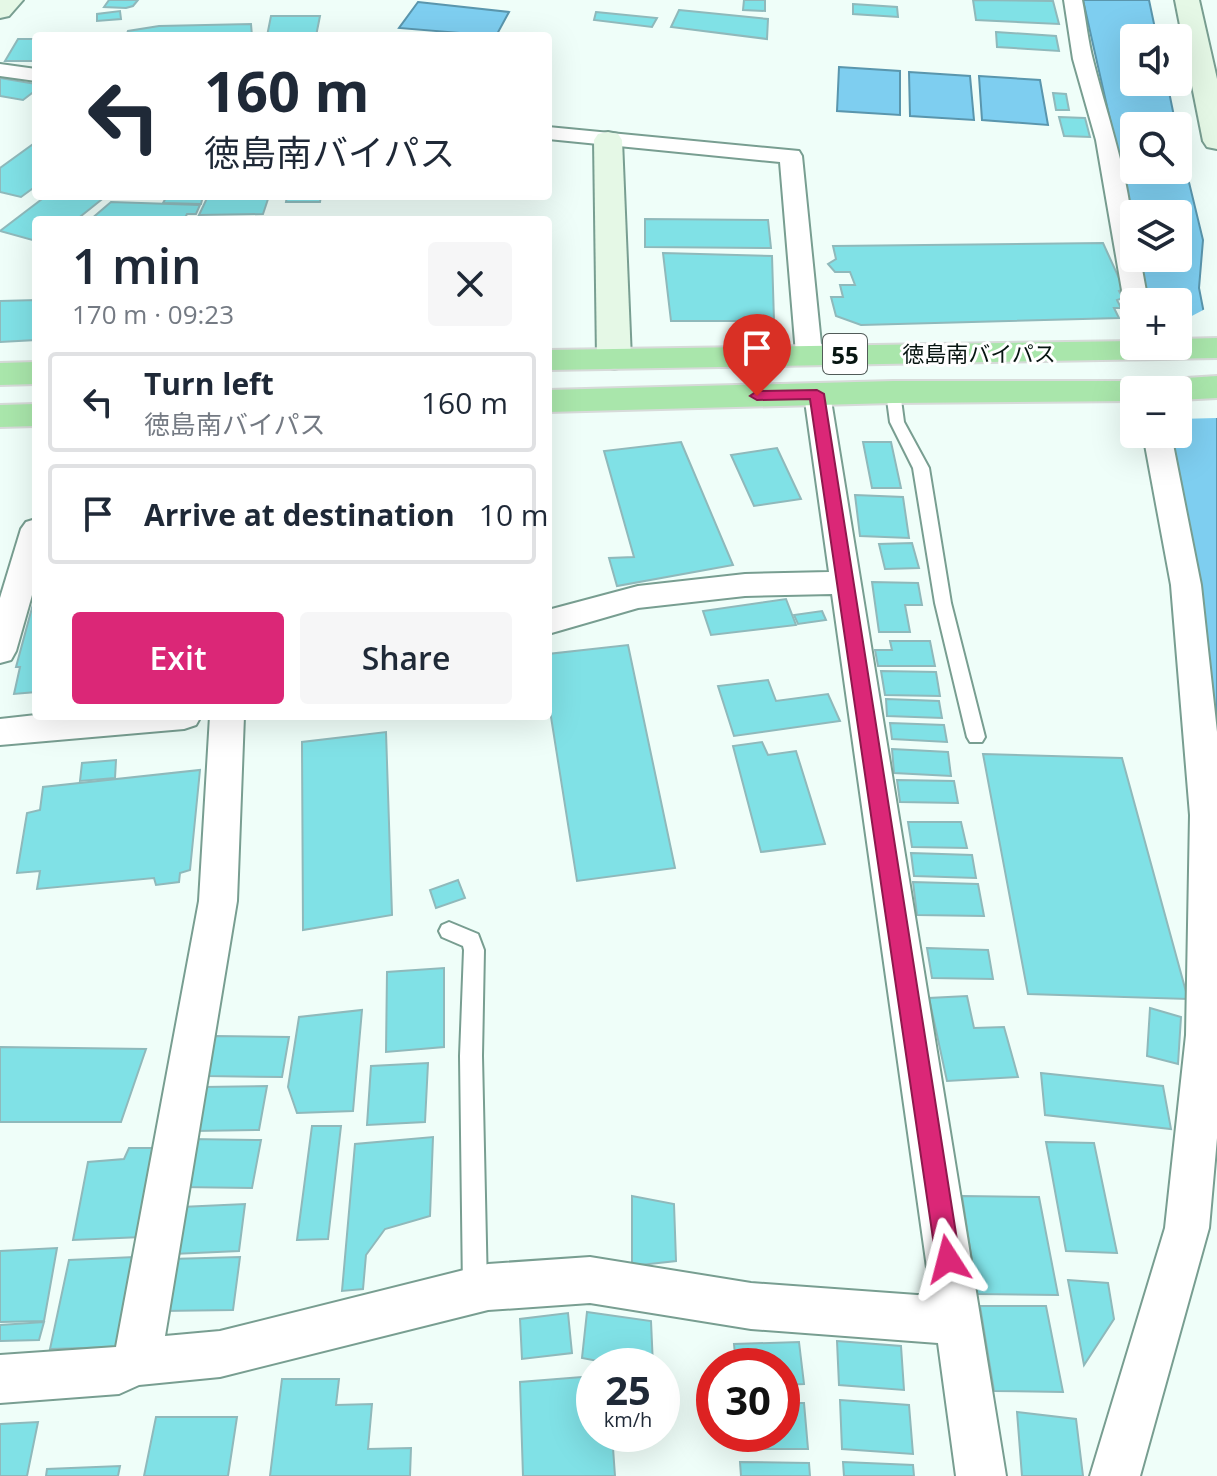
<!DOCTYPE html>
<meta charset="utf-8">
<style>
:root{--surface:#fff;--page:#f6f6f7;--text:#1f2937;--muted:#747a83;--line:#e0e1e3;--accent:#db2777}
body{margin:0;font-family:"Open Sans","Noto Sans JP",sans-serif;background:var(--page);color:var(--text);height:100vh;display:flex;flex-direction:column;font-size:30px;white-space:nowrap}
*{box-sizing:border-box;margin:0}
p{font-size:26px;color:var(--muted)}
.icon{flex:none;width:44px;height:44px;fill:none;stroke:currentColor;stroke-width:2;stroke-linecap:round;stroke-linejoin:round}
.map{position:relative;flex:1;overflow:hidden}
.panel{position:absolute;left:32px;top:216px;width:520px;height:504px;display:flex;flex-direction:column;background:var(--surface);border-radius:8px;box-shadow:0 8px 32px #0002}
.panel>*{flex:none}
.top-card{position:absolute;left:32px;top:32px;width:520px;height:168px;border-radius:8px;box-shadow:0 8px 32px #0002;background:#fff;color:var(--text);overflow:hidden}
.buttons{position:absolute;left:1120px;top:24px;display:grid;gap:16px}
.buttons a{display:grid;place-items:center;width:72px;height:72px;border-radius:8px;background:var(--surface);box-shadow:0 8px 32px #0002;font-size:40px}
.speed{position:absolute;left:576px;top:1348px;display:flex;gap:16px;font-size:40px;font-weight:700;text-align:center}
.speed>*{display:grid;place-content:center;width:104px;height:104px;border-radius:50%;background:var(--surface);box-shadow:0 8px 32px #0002;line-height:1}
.speed small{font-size:20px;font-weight:400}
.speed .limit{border:12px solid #d22;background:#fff;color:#111}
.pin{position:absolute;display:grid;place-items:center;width:68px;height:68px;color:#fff;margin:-82px -34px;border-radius:50% 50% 50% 0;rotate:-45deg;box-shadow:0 0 8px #0007}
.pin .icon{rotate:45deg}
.me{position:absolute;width:88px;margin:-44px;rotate:351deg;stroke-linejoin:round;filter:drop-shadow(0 0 6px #0008)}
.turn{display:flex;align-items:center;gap:28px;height:168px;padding:0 40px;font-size:36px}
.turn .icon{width:104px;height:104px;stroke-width:2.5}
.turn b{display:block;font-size:56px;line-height:68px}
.round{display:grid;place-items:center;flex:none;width:84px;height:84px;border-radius:8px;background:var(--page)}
.headline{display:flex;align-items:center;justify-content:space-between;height:136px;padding:0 40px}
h1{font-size:48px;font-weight:600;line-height:60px}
.cta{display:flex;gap:16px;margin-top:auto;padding:16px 40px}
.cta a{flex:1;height:92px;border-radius:8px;background:var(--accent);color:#fff;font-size:32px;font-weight:600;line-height:92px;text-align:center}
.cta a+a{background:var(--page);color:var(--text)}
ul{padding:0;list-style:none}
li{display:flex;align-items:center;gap:24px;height:100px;margin:0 16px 12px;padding:0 24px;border:4px solid var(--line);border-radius:8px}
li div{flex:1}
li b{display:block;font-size:30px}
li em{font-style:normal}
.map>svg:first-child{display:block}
</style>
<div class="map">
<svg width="1217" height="1476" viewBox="0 0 1217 1476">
<rect width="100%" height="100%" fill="#effef9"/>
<g fill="#7ecef0" stroke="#5a96ad" stroke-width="2">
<polygon points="1083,0 1149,0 1157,38 1134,38 1134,82 1167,82 1176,126 1134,126 1134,170 1178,170 1178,137 1203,240 1199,288 1217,380 1217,863 1171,434 1178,434 1178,302 1147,302 1140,258 1178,258 1178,214 1134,214 1134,226"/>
<polygon points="418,2 509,12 496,36 399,28"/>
<polygon points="839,67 900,71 900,115 837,111"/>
<polygon points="909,72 970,76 974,120 910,116"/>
<polygon points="979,76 1040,80 1048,125 982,120"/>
</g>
<polygon fill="#effef9" points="1207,308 1217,359 1217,418 1178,419 1178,390 1159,390 1152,346 1178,346 1178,318 1188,318"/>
<g fill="#80e1e6" stroke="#8fb9bb" stroke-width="2">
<polygon points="109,0 138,0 133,6 126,8 104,7"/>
<polygon points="744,0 765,0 765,11 743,10"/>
<polygon points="973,0 1053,1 1059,24 976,20"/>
<polygon points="853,4 897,7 898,17 853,14"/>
<polygon points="679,10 768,19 767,39 671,27"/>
<polygon points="120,11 121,19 97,21 97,14"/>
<polygon points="596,12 657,18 652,27 594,20"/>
<polygon points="271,16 320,16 316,36 267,36"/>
<polygon points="251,24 252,36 126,36 128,31 159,26"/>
<polygon points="996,32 1056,36 1059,51 997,47"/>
<polygon points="18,39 36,39 36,61 5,61"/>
<polygon points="0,78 36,84 36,90 23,100 0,96"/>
<polygon points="1053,93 1066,94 1069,110 1056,110"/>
<polygon points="1059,117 1085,118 1090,137 1064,136"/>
<polygon points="36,142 36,186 21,197 0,192 0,168"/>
<polygon points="46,196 106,196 76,220 36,220 36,241 0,231"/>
<polygon points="167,196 203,196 201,204 163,203"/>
<polygon points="208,196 269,196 263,214 199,215"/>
<polygon points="287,196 321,196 320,202 286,202"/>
<polygon points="111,202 200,205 196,214 187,214 184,220 90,220"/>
<polygon points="645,219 768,220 771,248 645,247"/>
<polygon points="1103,243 1124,289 1119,291 1123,298 1117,300 1121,308 1114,308 1119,318 861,325 836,316 831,297 843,297 840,285 855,285 850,272 835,272 828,264 836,259 833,246"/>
<polygon points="663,253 772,256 774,321 671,321"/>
<polygon points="36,300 36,340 0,342 0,301"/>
<polygon points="681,442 733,565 617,586 609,558 634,557 604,451"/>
<polygon points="863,442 891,442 901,488 872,488"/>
<polygon points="777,448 801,499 754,506 731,455"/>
<polygon points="855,495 903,497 909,538 860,536"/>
<polygon points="912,543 919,568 885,569 879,544"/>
<polygon points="872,582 918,583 922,605 905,605 910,632 879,632"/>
<polygon points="36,593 36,692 14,694 20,667 16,667"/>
<polygon points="786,599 796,625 711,635 703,611"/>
<polygon points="822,611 826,620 798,624 794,615"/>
<polygon points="890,641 930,641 935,666 878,666 875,650 892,650"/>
<polygon points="628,645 675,868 577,881 548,698 548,654"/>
<polygon points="881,671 936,672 940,696 885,695"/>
<polygon points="768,680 776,701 828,694 840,721 734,736 718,686"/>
<polygon points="886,699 939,701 942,718 887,716"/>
<polygon points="890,723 944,725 947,742 892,739"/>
<polygon points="386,732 392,915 303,930 302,742"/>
<polygon points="762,742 768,755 796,751 825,844 761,852 733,746"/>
<polygon points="892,749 948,752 951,776 894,773"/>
<polygon points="983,754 1122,758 1188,999 1028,994"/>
<polygon points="116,760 115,778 80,781 82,763"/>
<polygon points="200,770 190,870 180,873 179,882 156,885 154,878 37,889 40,871 17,873 27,813 40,810 43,787"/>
<polygon points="897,780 954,781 958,803 900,802"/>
<polygon points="908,822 961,822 967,848 912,847"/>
<polygon points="911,853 972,855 976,878 914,876"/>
<polygon points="458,880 465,898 436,908 430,890"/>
<polygon points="913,882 978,884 984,916 917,915"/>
<polygon points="927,948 988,950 993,979 932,978"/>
<polygon points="444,968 444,1047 386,1052 387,972"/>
<polygon points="967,996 974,1028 1004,1027 1018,1077 947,1081 929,998"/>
<polygon points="1150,1008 1181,1017 1178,1064 1147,1056"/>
<polygon points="362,1010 353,1111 297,1113 288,1087 299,1017"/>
<polygon points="215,1036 289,1037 282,1077 206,1076"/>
<polygon points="0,1047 146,1049 121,1122 0,1122"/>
<polygon points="428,1063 425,1122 367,1125 371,1066"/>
<polygon points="1041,1073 1163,1086 1171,1129 1045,1115"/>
<polygon points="267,1086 259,1130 194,1131 203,1087"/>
<polygon points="312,1126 341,1126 328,1239 297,1240"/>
<polygon points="433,1137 430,1216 385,1229 366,1255 363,1289 342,1291 355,1144"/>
<polygon points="190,1139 261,1140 252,1188 181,1187"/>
<polygon points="1046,1142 1094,1143 1117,1253 1066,1251"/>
<polygon points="129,1148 159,1148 142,1237 73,1240 88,1162 124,1159"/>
<polygon points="632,1196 674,1204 676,1261 632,1266"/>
<polygon points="962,1196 1039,1197 1058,1295 977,1294"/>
<polygon points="245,1204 239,1251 173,1254 181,1207"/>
<polygon points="57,1248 44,1321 0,1322 0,1251"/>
<polygon points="134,1257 117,1347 50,1349 69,1260"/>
<polygon points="240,1257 233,1310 162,1311 171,1259"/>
<polygon points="1068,1280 1108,1283 1114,1319 1084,1365"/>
<polygon points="980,1306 1046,1306 1063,1392 994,1391"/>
<polygon points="587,1312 651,1321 653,1366 624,1366 582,1358"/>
<polygon points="568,1313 572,1353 522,1359 520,1319"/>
<polygon points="44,1322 39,1340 0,1341 0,1325"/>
<polygon points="837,1341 901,1346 904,1390 839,1385"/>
<polygon points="799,1342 804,1384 782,1385 782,1366 736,1366 734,1344"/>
<polygon points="594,1376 594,1434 612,1434 615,1476 523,1476 520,1382"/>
<polygon points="282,1379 339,1379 336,1405 372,1404 368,1449 411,1448 410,1476 270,1476"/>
<polygon points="840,1400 909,1405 913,1454 842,1449"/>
<polygon points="782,1403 804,1403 808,1449 736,1449 735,1434 782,1434"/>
<polygon points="1017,1412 1076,1419 1083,1476 1022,1476"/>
<polygon points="156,1417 237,1417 228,1476 144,1476"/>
<polygon points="38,1422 27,1476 0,1476 0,1424"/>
<polygon points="740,1462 809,1463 810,1476 741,1476"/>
<polygon points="843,1462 913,1465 914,1476 844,1476"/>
<polygon points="120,1466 118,1476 46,1476 47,1469"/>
</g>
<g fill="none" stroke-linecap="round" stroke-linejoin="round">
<g stroke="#789e91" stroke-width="4">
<g id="lane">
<polygon points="893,388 900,392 904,422 929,468 951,603 985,737 982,742 970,742 967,737 935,603 913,468 890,422 886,392"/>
<polygon points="449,922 478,934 484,950 482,1056 487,1289 484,1298 475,1301 466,1298 463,1289 460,1056 464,950 463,946 442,937 439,931 442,925"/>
</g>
</g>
<g stroke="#789e91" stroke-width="4">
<g id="street">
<path d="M1064 0H1082C1086 20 1088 41 1093 60 1110 127 1134 189 1134 258H1140L1148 302H1134V309L1124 302 1096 140 1073 59Z"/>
<polygon points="0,64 36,69 36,81 0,76"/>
<polygon points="548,127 799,151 802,156 822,354 818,360 800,360 796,354 780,162 548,139"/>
<polygon points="817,386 826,388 830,394 1006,1476 956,1476 938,1343 751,1329 590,1303 488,1310 220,1377 139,1385 119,1394 0,1403 0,1355 116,1347 199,901 210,716 244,716 237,901 165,1336 220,1331 488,1264 590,1257 751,1283 931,1296 832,594 745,596 638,608 548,634 548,610 638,586 745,574 829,572 804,394 808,388"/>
<polygon points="1143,434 1171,434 1201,585 1217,732 1217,1138 1209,1228 1140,1476 1090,1476 1165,1228 1186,1035 1190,815 1171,585"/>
<polygon points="36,519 36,581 16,651 11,660 0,663 0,598 21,529 26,522"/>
<polygon points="36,715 36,716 201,716 196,725 184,729 0,745 0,719"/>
</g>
</g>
<g stroke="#789e91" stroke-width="4">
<g id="secondary">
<polygon points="0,0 23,0 9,16 0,18"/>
<polygon points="1175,0 1199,0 1217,79 1217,149 1207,147 1203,141"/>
<polygon points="608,132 618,134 622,140 631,359 626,366 614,369 602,366 597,359 594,140 598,134"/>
</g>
</g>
<g stroke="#d7dad9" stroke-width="4">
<g id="highway">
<polygon points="1217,338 1217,358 548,370 548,350 1134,341 1134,346 1178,346 1178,339"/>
<polygon points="36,362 36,384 0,385 0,363"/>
<polygon points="1217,376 1217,398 1178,400 1178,390 1134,390 1134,401 893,403 548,412 548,390 893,381 1140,381"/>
<polygon points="36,404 36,426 0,427 0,405"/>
</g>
</g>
<use href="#lane" fill="#fff" fill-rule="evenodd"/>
<use href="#street" fill="#fff" fill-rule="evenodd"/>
<use href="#secondary" fill="#e5f8e6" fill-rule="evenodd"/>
<use href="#highway" fill="#a9e6ab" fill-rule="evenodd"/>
</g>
<polygon fill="#db2777" stroke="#8e194d" stroke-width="2" points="817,390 824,394 960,1259 957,1268 948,1271 940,1268 936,1259 810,399 757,400 750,396 757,391"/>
<g text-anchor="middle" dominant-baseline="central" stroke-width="6" stroke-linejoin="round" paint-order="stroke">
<g font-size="22" fill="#071511" stroke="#fff">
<text x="979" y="353">徳島南バイパス</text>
</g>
<rect fill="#fff" stroke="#515b58" stroke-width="2" x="823" y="334" width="44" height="40" rx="6"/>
<g font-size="24" font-weight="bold" fill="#071511">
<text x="845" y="354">55</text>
</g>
</g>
</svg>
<div class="buttons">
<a><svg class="icon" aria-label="sound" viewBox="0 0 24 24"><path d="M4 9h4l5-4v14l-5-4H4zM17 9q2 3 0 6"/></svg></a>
<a><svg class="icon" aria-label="search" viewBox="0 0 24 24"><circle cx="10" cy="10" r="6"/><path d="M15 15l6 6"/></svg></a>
<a><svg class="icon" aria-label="layers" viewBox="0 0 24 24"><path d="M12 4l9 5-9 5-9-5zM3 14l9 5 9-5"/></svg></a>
<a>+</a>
<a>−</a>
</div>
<div class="speed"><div>25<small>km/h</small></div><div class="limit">30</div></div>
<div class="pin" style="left:757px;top:396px;background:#d93025"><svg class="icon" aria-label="arrive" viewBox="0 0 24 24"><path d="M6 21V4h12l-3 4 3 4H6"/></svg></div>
<svg class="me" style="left:948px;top:1259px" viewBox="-20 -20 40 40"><path d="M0-17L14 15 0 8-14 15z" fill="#db2777" stroke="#fff" stroke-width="4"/></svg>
<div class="top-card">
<div class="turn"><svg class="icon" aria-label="left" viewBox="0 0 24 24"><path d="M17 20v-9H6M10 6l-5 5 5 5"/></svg><div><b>160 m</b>徳島南バイパス</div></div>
</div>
<section class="panel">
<div class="headline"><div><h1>1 min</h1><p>170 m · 09:23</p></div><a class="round"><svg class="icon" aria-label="close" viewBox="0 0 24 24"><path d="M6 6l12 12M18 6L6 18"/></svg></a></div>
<ul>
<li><svg class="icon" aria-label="left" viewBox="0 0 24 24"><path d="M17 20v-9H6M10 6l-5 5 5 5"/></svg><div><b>Turn left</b><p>徳島南バイパス</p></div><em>160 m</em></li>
<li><svg class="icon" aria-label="arrive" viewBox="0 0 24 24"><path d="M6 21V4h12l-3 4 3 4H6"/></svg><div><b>Arrive at destination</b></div><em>10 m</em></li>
</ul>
<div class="cta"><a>Exit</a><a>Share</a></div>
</section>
</div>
